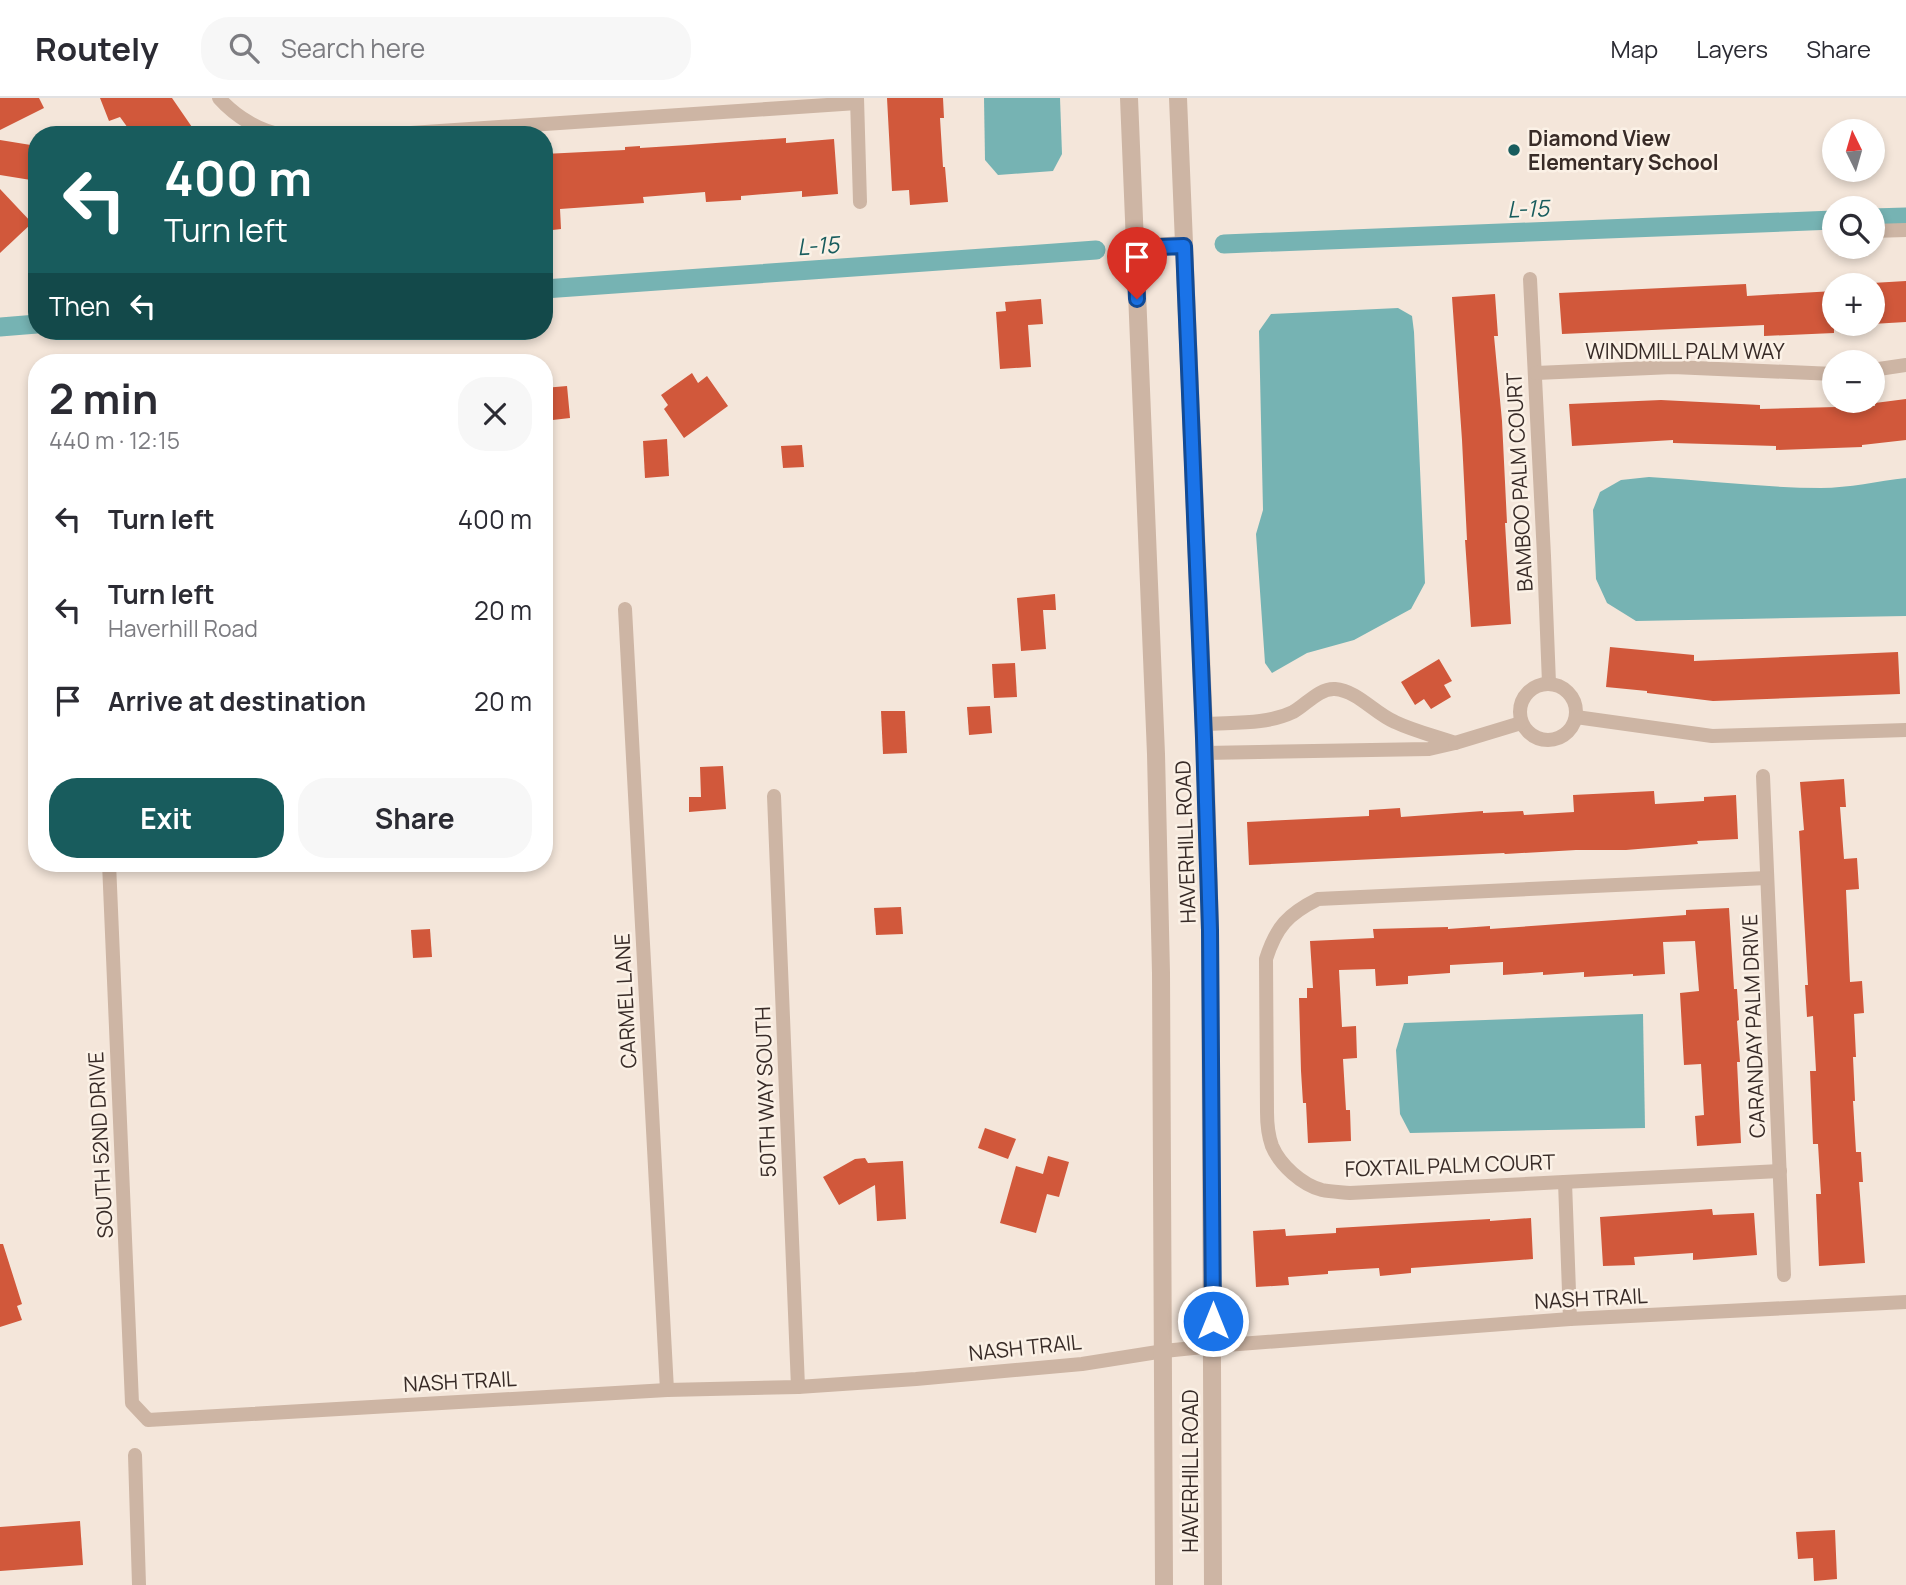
<!DOCTYPE html>
<meta charset="utf-8">
<style>
:root{--surface:#fff;--page:#f7f7f7;--text:#2b2b33;--muted:#7c7c81;--line:#e1e1e2;--accent:#185c5d}
body{margin:0;font-family:Manrope,sans-serif;background:var(--page);color:var(--text);height:100vh;display:flex;flex-direction:column;font-size:26px;white-space:nowrap}
*{box-sizing:border-box;margin:0}
p{font-size:23px;color:var(--muted)}
.icon{flex:none;width:38px;height:38px;fill:none;stroke:currentColor;stroke-width:2;stroke-linecap:round;stroke-linejoin:round}
.map{position:relative;flex:1;overflow:hidden}
.panel{position:absolute;left:28px;top:256px;width:525px;height:518px;display:flex;flex-direction:column;background:var(--surface);border-radius:28px;box-shadow:0 4px 10px #0003}
.panel>*{flex:none}
.banner{position:absolute;left:28px;top:28px;width:525px;height:214px;border-radius:28px;box-shadow:0 4px 10px #0003;background:#185c5d;color:#fff;overflow:hidden}
.needle{width:46px;rotate:355deg}
.fabs{position:absolute;left:1822px;top:21px;display:grid;gap:14px}
.fabs a{display:grid;place-items:center;width:63px;height:63px;border-radius:50%;background:var(--surface);box-shadow:0 4px 10px #0003;font-size:35px}
.pin{position:absolute;display:grid;place-items:center;width:60px;height:60px;color:#fff;margin:-72px -30px;border-radius:50% 50% 50% 0;rotate:-45deg;box-shadow:0 0 7px #0007}
.pin .icon{rotate:45deg}
.me{position:absolute;width:77px;margin:-38px;rotate:0deg;stroke-linejoin:round;filter:drop-shadow(0 0 5px #0008)}
.turn{display:flex;align-items:center;gap:24px;height:147px;padding:0 21px;font-size:32px}
.turn .icon{width:91px;height:91px;stroke-width:2.5}
.turn b{display:block;font-size:49px;line-height:60px}
.then{display:flex;align-items:center;height:66px;padding:0 21px;background:#0003;gap:14px;font-size:26px}
.round{display:grid;place-items:center;flex:none;width:74px;height:74px;border-radius:28px;background:var(--page)}
.overview{display:flex;align-items:center;justify-content:space-between;height:119px;padding:0 21px}
h1{font-size:42px;font-weight:700;line-height:52px}
.action{display:flex;gap:14px;margin-top:auto;padding:14px 21px}
.action a{flex:1;height:80px;border-radius:28px;background:var(--accent);color:#fff;font-size:28px;font-weight:700;line-height:80px;text-align:center}
.action a+a{background:var(--page);color:var(--text)}
ul{padding:0;list-style:none}
li{display:flex;align-items:center;gap:21px;height:91px;padding:0 21px}
li div{flex:1}
li b{display:block;font-size:26px}
li em{font-style:normal}
header{display:flex;align-items:center;gap:42px;box-sizing:border-box;height:98px;padding:0 35px;background:var(--surface);border-bottom:2px solid var(--line)}
header strong{font-size:33px}
nav{display:flex;gap:38px;margin-inline-start:auto;font-size:24px}
.search{width:490px;height:63px;background:var(--page);display:flex;align-items:center;gap:18px;box-sizing:border-box;padding:0 24px;border-radius:28px;color:var(--muted);font-size:26px}
.map>svg:first-child{display:block}
</style>
<header>
<strong>Routely</strong>
<div class="search"><svg class="icon" aria-label="search" viewBox="0 0 24 24"><circle cx="10" cy="10" r="6"/><path d="M15 15l6 6"/></svg>Search here</div>
<nav><a>Map</a><a>Layers</a><a>Share</a></nav>
</header>
<div class="map">
<svg width="1906" height="1487" viewBox="0 0 1906 1487">
<rect width="100%" height="100%" fill="#f4e6da"/>
<g fill="#76b3b3">
<polygon points="984,0 1060,0 1062,56 1053,73 998,77 985,62"/>
<polygon points="1398,210 1412,218 1414,234 1425,485 1411,511 1354,542 1307,555 1272,575 1265,565 1256,436 1263,412 1259,233 1271,216"/>
<path d="M1649 379C1707 382 1763 390 1821 390 1849 390 1878 383 1906 380V518L1636 523 1607 505 1596 481 1593 412 1600 394 1621 382Z"/>
<polygon points="1643,916 1645,1030 1410,1035 1400,1016 1396,952 1404,925"/>
</g>
<g fill="none" stroke-linecap="round" stroke-linejoin="round">
<g stroke="#76b3b3" stroke-width="19">
<polyline points="1872,120 1906,119"/>
<polyline points="1224,146 1834,122"/>
<polyline points="544,191 1096,152"/>
<polyline points="0,229 37,226"/>
</g>
</g>
<g fill="#d1583b">
<polygon points="0,0 39,0 44,10 0,32"/>
<polygon points="100,0 172,0 194,32 187,37 133,37 120,19 109,23"/>
<polygon points="887,0 943,0 944,20 940,20 943,69 945,69 948,104 910,107 909,92 892,93"/>
<polygon points="786,40 786,45 834,41 838,96 802,99 802,93 741,98 741,102 706,104 705,94 643,99 644,105 560,111 561,131 544,133 544,56 625,52 625,49 640,48 640,50 688,47"/>
<polygon points="0,42 37,48 37,83 0,77"/>
<polygon points="0,91 32,125 0,155"/>
<polygon points="1906,183 1906,224 1872,226 1872,185"/>
<polygon points="1746,186 1747,198 1834,193 1834,235 1764,238 1764,227 1562,236 1559,195"/>
<polygon points="1495,196 1498,238 1494,238 1502,323 1507,425 1505,425 1511,526 1471,529 1465,442 1467,442 1462,342 1452,199"/>
<polygon points="1041,201 1043,226 1028,227 1031,269 1000,271 996,214 1006,213 1005,204"/>
<polygon points="692,275 698,285 707,278 728,308 684,340 664,311 668,307 661,297"/>
<polygon points="567,288 570,320 544,323 544,290"/>
<polygon points="1906,301 1906,342 1862,347 1862,349 1776,352 1776,348 1673,345 1673,342 1572,348 1569,306 1661,302 1760,307 1760,311 1875,308 1875,305"/>
<polygon points="667,341 669,378 645,380 643,343"/>
<polygon points="802,347 804,369 783,370 781,348"/>
<polygon points="1055,496 1056,512 1043,512 1046,551 1021,553 1017,500"/>
<polygon points="1610,549 1694,557 1694,563 1898,554 1900,596 1713,603 1647,595 1647,593 1606,589"/>
<polygon points="1439,561 1452,583 1444,587 1451,599 1431,611 1424,601 1415,607 1401,584"/>
<polygon points="1015,565 1017,599 994,600 992,566"/>
<polygon points="990,608 992,635 969,637 967,609"/>
<polygon points="881,613 905,613 907,655 883,656"/>
<polygon points="723,668 726,711 689,714 689,699 701,699 700,669"/>
<polygon points="1844,681 1846,709 1840,709 1844,761 1857,760 1859,791 1846,792 1850,884 1862,883 1864,915 1854,916 1856,959 1853,959 1855,1003 1853,1003 1856,1054 1861,1054 1863,1084 1859,1084 1865,1165 1819,1168 1816,1096 1821,1096 1818,1046 1813,1046 1810,973 1816,973 1813,918 1807,919 1805,887 1808,887 1799,733 1804,732 1800,684"/>
<polygon points="1654,693 1655,706 1704,703 1704,699 1736,697 1738,741 1697,743 1698,746 1626,752 1576,752 1505,756 1504,755 1249,767 1247,724 1369,718 1369,712 1400,710 1401,719 1483,713 1483,715 1523,713 1524,717 1574,714 1573,697"/>
<polygon points="901,809 903,836 876,837 874,810"/>
<polygon points="1729,810 1734,891 1737,891 1739,922 1737,923 1740,964 1737,964 1741,1045 1697,1048 1695,1018 1704,1017 1701,966 1684,967 1680,895 1699,893 1695,843 1663,844 1665,876 1633,878 1633,876 1584,879 1584,874 1543,877 1543,874 1503,877 1503,864 1450,867 1450,875 1408,878 1408,886 1376,888 1375,871 1339,872 1342,929 1356,928 1357,960 1343,961 1346,1012 1350,1012 1351,1043 1308,1045 1306,1005 1303,1005 1301,973 1299,900 1307,900 1307,890 1313,890 1310,843 1374,840 1373,831 1448,829 1448,831 1490,828 1490,831 1686,817 1686,812"/>
<polygon points="430,831 432,859 413,860 411,832"/>
<polygon points="985,1030 1016,1041 1008,1061 978,1050"/>
<polygon points="1048,1058 1069,1064 1059,1099 1047,1096 1036,1135 1000,1125 1016,1068 1043,1076"/>
<polygon points="865,1060 868,1065 903,1063 906,1121 877,1123 875,1087 839,1107 823,1079 855,1061"/>
<polygon points="1712,1111 1713,1117 1754,1115 1757,1157 1693,1162 1693,1155 1634,1159 1635,1167 1603,1168 1600,1119"/>
<polygon points="1531,1120 1533,1161 1411,1170 1411,1175 1380,1178 1379,1170 1328,1173 1328,1176 1288,1179 1289,1187 1256,1189 1253,1133 1285,1131 1286,1138 1336,1135 1336,1130 1490,1121 1490,1123"/>
<polygon points="0,1146 3,1146 22,1206 17,1208 22,1222 0,1229"/>
<polygon points="80,1423 83,1467 0,1473 0,1429"/>
<polygon points="1835,1432 1837,1481 1814,1483 1813,1460 1798,1461 1796,1434"/>
</g>
<g fill="none" stroke-linecap="round" stroke-linejoin="round">
<g stroke="#cdb5a4" stroke-width="14">
<path d="M219 0C235 18 260 34 284 37"/>
<polyline points="857,0 860,104"/>
<polyline points="381,37 857,5"/>
<polyline points="1872,133 1906,132"/>
<polyline points="1530,181 1544,458 1549,585"/>
<polyline points="1872,272 1906,267"/>
<polyline points="1536,275 1673,269 1834,276"/>
<polyline points="625,511 667,1292"/>
<circle cx="1548" cy="614" r="28"/>
<polyline points="1576,619 1712,638 1906,632"/>
<path d="M1204 626C1233 624 1266 627 1293 614 1306 607 1319 590 1335 591 1358 593 1374 615 1395 624 1414 633 1435 638 1455 645L1429 651 1205 655"/>
<polyline points="1455,645 1521,625"/>
<polyline points="1763,678 1784,1177"/>
<polyline points="774,698 798,1289"/>
<polyline points="109,765 132,1305 148,1322 667,1292 798,1289 916,1281 1082,1266 1164,1253 1213,1248 1570,1221 1906,1204"/>
<path d="M1767 780 1318 801C1288 816 1276 829 1266 861L1267 1014C1267 1026 1268 1037 1272 1048 1280 1067 1302 1087 1322 1092 1331 1094 1341 1094 1350 1095L1780 1073"/>
<polyline points="1565,1084 1570,1221"/>
<polyline points="135,1357 139,1487"/>
</g>
<g stroke="#cdb5a4" stroke-width="18">
<polyline points="1129,0 1156,656 1161,875 1164,1487"/>
<polyline points="1178,0 1205,655 1210,832 1213,1487"/>
<polyline points="1135,150 1184,147"/>
</g>
</g>
<g fill="none" stroke-linecap="round" stroke-linejoin="round">
<g stroke="#114b97" stroke-width="18">
<polyline id="route" points="1137,201 1135,150 1184,148 1204,640 1210,832 1213,1223"/>
</g>
<use href="#route" stroke="#1a73e8" stroke-width="12"/>
</g>
<circle fill="#185c5d" stroke="#fbf1e6" stroke-width="2.5" cx="1514" cy="52" r="7"/>
<g text-anchor="middle" dominant-baseline="central" stroke-width="5" stroke-linejoin="round" paint-order="stroke">
<g font-size="21" font-weight="bold" fill="#382b27" stroke="#fbf1e6" text-anchor="start">
<text x="1528" y="40">Diamond View<tspan x="1528" dy="24">Elementary School</tspan></text>
</g>
<g font-size="21" fill="#382b27" stroke="#fbf1e6">
<text x="1685" y="253">WINDMILL PALM WAY</text>
<text transform="translate(1519 384) rotate(-93)">BAMBOO PALM COURT</text>
<text transform="translate(1185 744) rotate(-92)">HAVERHILL ROAD</text>
<text transform="translate(625 903) rotate(-93)">CARMEL LANE</text>
<text transform="translate(1753 928) rotate(-92)">CARANDAY PALM DRIVE</text>
<text transform="translate(765 994) rotate(-92)">50TH WAY SOUTH</text>
<text transform="translate(100 1047) rotate(-93)">SOUTH 52ND DRIVE</text>
<text transform="translate(1450 1067) rotate(-2)">FOXTAIL PALM COURT</text>
<text transform="translate(1591 1200) rotate(-3)">NASH TRAIL</text>
<text transform="translate(1025 1249) rotate(-6)">NASH TRAIL</text>
<text transform="translate(460 1283) rotate(-3)">NASH TRAIL</text>
<text transform="translate(1190 1373) rotate(-90)">HAVERHILL ROAD</text>
</g>
<g font-size="23" font-style="italic" fill="#185c5d" stroke="#fbf1e6">
<text transform="translate(1528 110) rotate(-2)">L-15</text>
<text transform="translate(818 147) rotate(-4)">L-15</text>
</g>
</g>
</svg>
<div class="fabs">
<a><svg class="needle" viewBox="-14 -14 28 28"><path d="M0-13l5 13h-10z" fill="#e53935"/><path d="M0 13l5-13h-10z" fill="#7c7c81"/></svg></a>
<a><svg class="icon" aria-label="search" viewBox="0 0 24 24"><circle cx="10" cy="10" r="6"/><path d="M15 15l6 6"/></svg></a>
<a>+</a>
<a>−</a>
</div>
<div class="pin" style="left:1137px;top:201px;background:#d93025"><svg class="icon" aria-label="arrive" viewBox="0 0 24 24"><path d="M6 21V4h12l-3 4 3 4H6"/></svg></div>
<svg class="me" style="left:1213px;top:1223px" viewBox="-20 -20 40 40"><circle r="17" fill="#1a73e8" stroke="#fff" stroke-width="3"/><path d="M0-11L8 9 0 5-8 9z" fill="#fff"/></svg>
<div class="banner">
<div class="turn"><svg class="icon" aria-label="left" viewBox="0 0 24 24"><path d="M17 20v-9H6M10 6l-5 5 5 5"/></svg><div><b>400 m</b>Turn left</div></div>
<div class="then">Then<svg class="icon" aria-label="left" viewBox="0 0 24 24"><path d="M17 20v-9H6M10 6l-5 5 5 5"/></svg></div>
</div>
<section class="panel">
<div class="overview"><div><h1>2 min</h1><p>440 m · 12:15</p></div><a class="round"><svg class="icon" aria-label="close" viewBox="0 0 24 24"><path d="M6 6l12 12M18 6L6 18"/></svg></a></div>
<ul>
<li><svg class="icon" aria-label="left" viewBox="0 0 24 24"><path d="M17 20v-9H6M10 6l-5 5 5 5"/></svg><div><b>Turn left</b></div><em>400 m</em></li>
<li><svg class="icon" aria-label="left" viewBox="0 0 24 24"><path d="M17 20v-9H6M10 6l-5 5 5 5"/></svg><div><b>Turn left</b><p>Haverhill Road</p></div><em>20 m</em></li>
<li><svg class="icon" aria-label="arrive" viewBox="0 0 24 24"><path d="M6 21V4h12l-3 4 3 4H6"/></svg><div><b>Arrive at destination</b></div><em>20 m</em></li>
</ul>
<div class="action"><a>Exit</a><a>Share</a></div>
</section>
</div>
